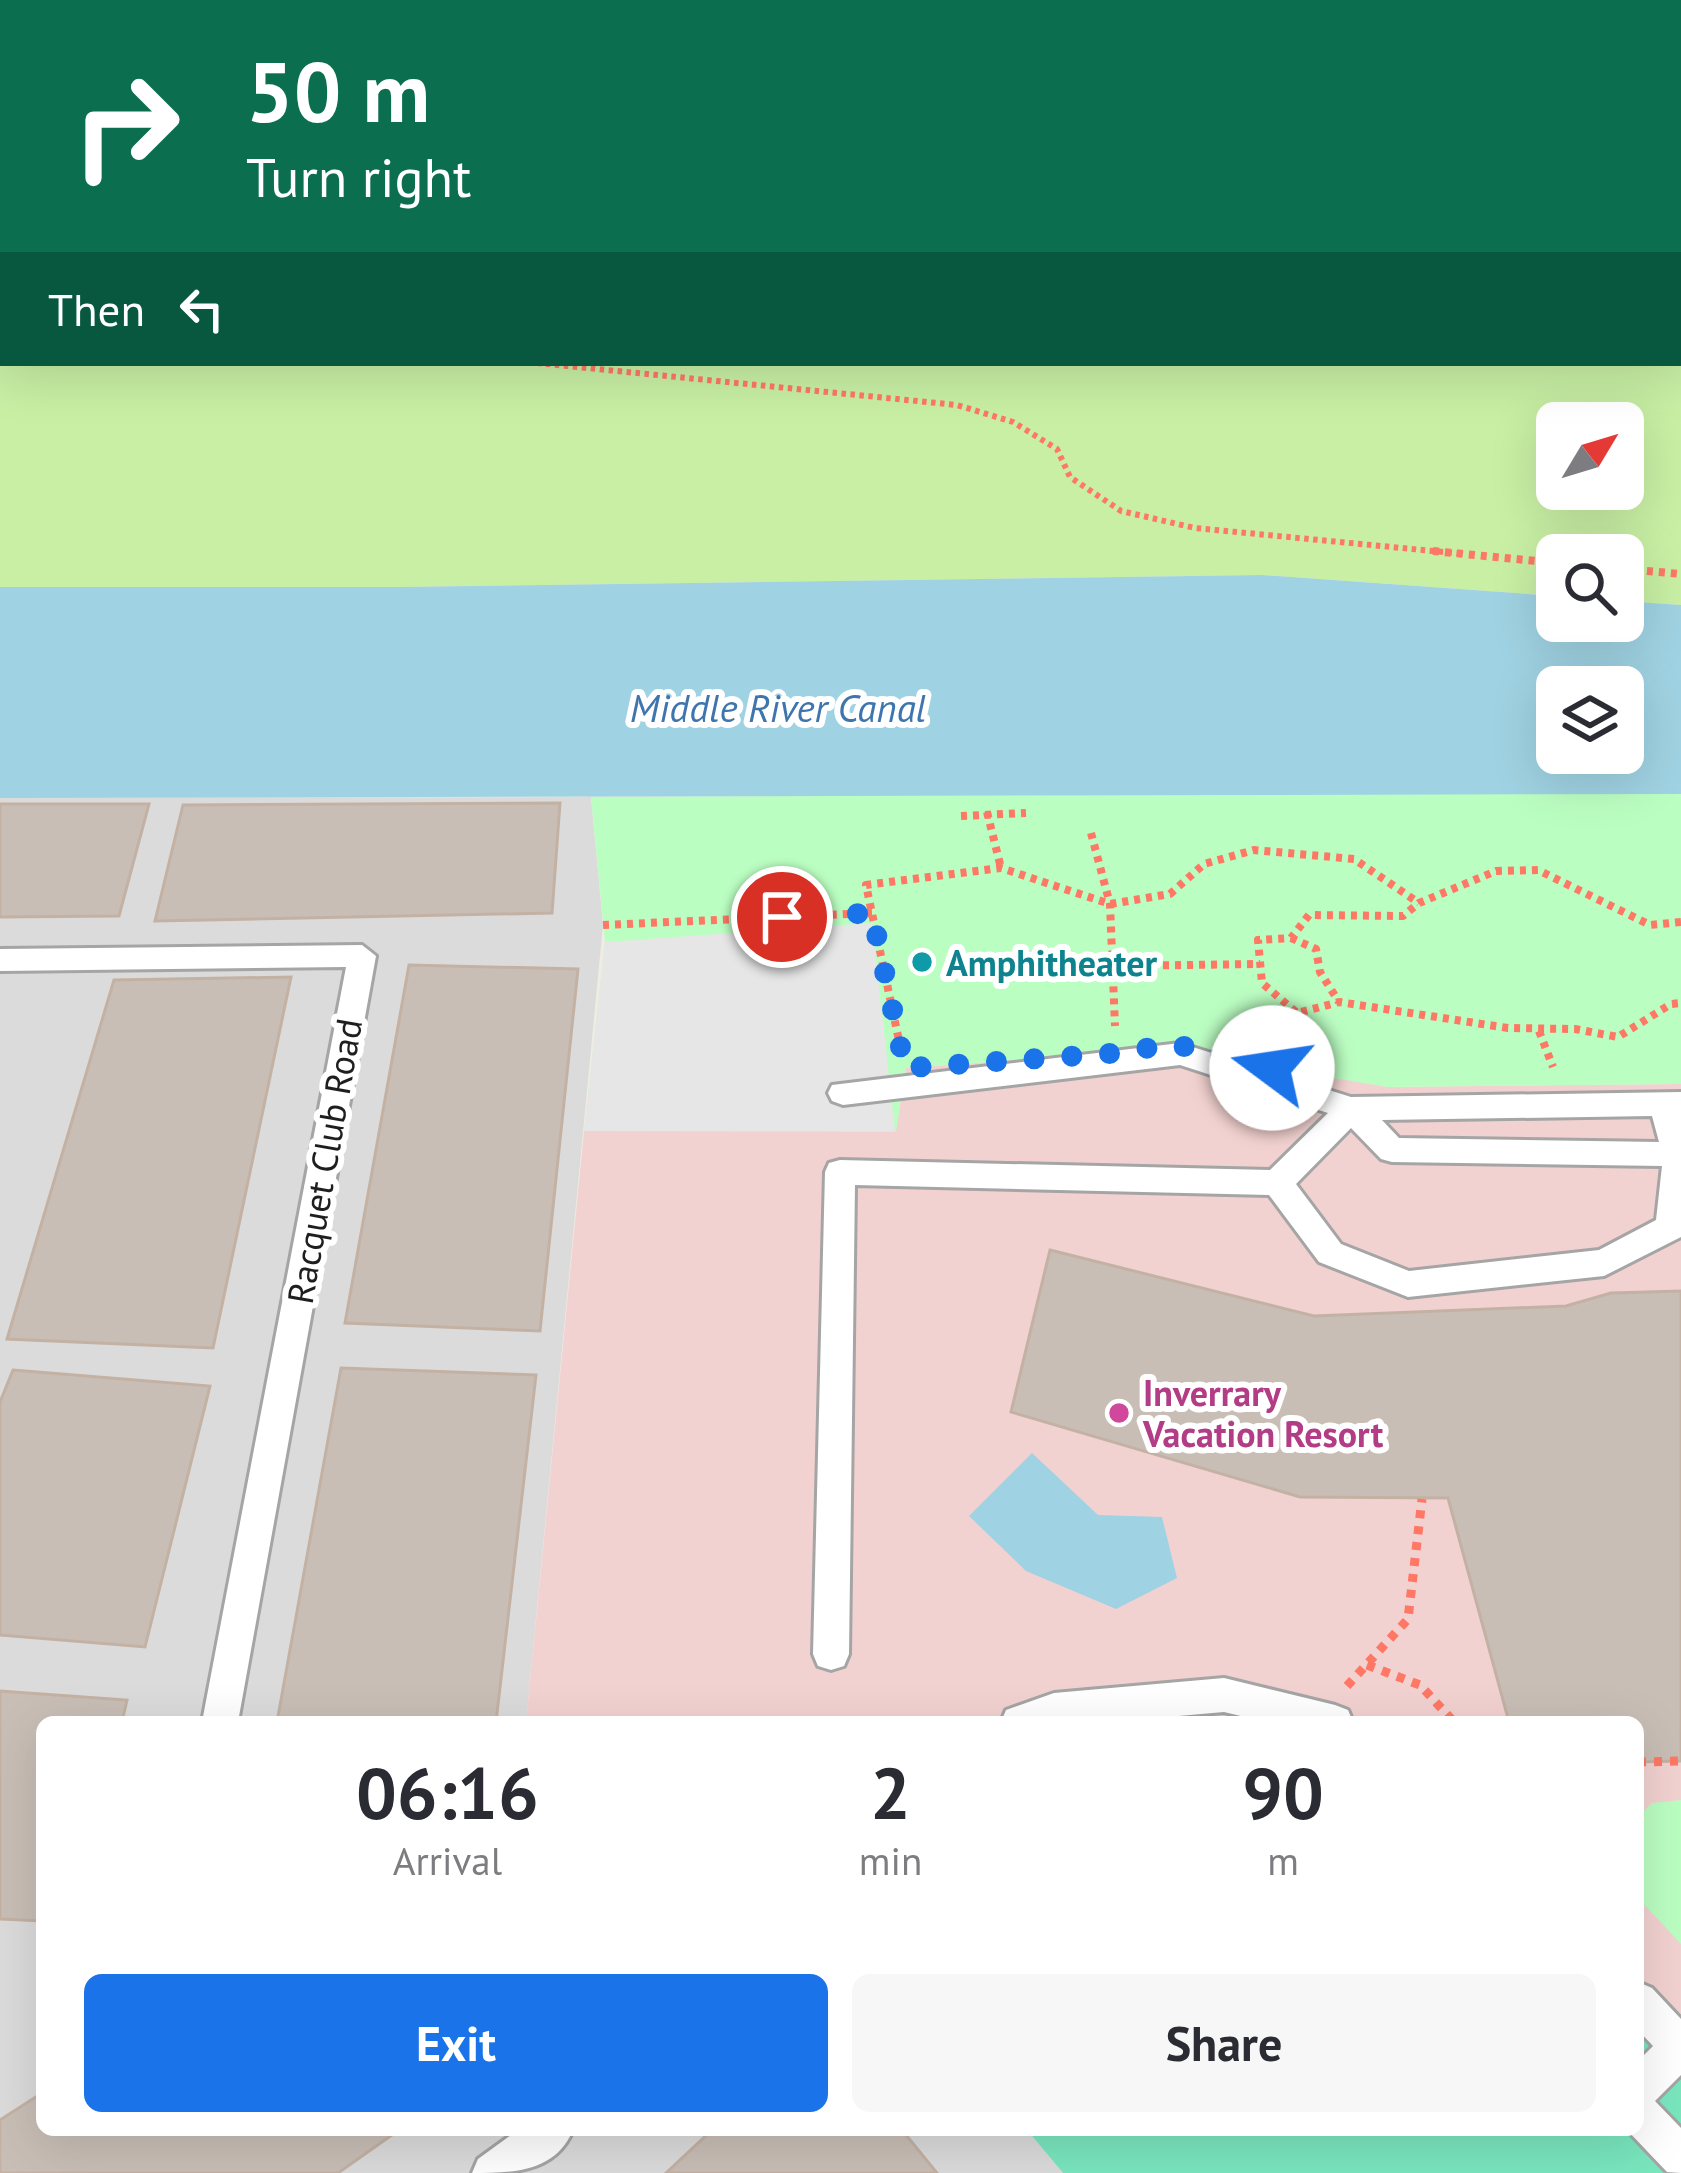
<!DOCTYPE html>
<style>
:root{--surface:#fff;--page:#f7f7f7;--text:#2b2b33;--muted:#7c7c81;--accent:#1a73e8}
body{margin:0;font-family:"PT Sans",sans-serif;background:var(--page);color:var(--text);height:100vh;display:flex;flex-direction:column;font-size:45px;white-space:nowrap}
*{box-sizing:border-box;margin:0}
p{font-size:39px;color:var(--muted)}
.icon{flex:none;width:66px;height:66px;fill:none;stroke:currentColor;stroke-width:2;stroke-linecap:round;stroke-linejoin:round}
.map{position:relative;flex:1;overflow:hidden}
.drawer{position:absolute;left:36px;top:1716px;width:1608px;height:420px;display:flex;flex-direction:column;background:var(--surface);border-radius:18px;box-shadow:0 12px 48px #0002}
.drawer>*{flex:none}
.hud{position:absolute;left:0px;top:0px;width:1683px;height:366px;box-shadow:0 12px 48px #0002;background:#0b6e4f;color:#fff;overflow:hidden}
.needle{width:78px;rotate:52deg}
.controls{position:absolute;left:1536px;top:402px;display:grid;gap:24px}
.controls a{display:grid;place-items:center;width:108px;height:108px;border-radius:18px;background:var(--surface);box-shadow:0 12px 48px #0002;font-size:60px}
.pin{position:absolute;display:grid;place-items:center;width:102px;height:102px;color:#fff;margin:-51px;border:6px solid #fff;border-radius:50%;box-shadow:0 3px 12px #0007}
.me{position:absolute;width:132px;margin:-66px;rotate:284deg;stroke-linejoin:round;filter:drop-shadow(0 0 9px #0008)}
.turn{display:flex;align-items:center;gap:42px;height:252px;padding:0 48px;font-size:54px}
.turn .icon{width:156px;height:156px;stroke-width:2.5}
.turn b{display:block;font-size:84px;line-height:102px}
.then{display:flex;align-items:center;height:114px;padding:0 48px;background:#0003;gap:24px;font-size:45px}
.eta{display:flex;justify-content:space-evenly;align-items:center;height:204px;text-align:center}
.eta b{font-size:72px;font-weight:600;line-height:84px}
.primary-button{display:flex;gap:24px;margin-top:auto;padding:24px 48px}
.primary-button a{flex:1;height:138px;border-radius:18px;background:var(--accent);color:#fff;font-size:48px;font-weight:600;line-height:138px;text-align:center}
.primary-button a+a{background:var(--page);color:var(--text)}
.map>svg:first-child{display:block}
</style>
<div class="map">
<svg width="1681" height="2173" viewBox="0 0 1681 2173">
<rect width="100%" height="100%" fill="#f0ece3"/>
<polygon fill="#dcdbdb" points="591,797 603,925 526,1722 42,1722 42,2130 1027,2130 1063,2173 0,2173 0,798"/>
<polygon fill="#f2d2d0" points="1174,1044 1388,1087 1681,1084 1681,2047 1638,2002 1638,1722 526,1722 584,1131 894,1131 905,1068 1116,1053"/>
<path fill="#c8efa4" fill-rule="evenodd" d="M0 0 1589 3H3V363H1680L1681 13V605L1623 601V555H1557V596L1262 575 400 587H0ZM1557 423H1623V489H1557Z"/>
<g fill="#bbfec2">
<polygon points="1564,793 1681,793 1681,1084 1388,1087 1272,1068 1174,1044 1116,1053 906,1068 896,1132 584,1131 605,942 591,797"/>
<polygon points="1681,1800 1681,1944 1638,1898 1638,1817 1652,1803"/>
</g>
<polygon fill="#79e6be" points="1638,2002 1681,2047 1681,2173 1063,2173 1027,2130 1638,2130"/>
<polygon fill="#e6e6e6" points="872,923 895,1131 584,1131 605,942"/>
<g fill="#9fd2e2" fill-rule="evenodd">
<path d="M1262 575 1557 596V621H1623V601L1681 605V794L0 798V587H400ZM1557 687H1623V753H1557Z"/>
<polygon points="1032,1453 1098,1515 1162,1517 1177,1578 1116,1609 1026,1571 969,1516"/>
</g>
<g fill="#c8beb6" stroke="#c3b2a4" stroke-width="3">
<polygon points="560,803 552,913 155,921 183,805"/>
<polygon points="0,804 149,804 119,916 0,917"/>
<polygon points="409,965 578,969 540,1331 345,1323"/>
<polygon points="291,977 213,1348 7,1339 114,980"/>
<polygon points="1050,1250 1314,1316 1566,1306 1611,1293 1681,1291 1681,1761 1638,1762 1638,1722 1509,1722 1448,1498 1300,1497 1011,1412"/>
<polygon points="341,1368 536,1375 496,1722 277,1722"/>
<polygon points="13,1370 210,1386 145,1647 0,1635 0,1402"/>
<polygon points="0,1691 127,1700 122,1722 42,1722 42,1921 0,1919"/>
<polygon points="42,2093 42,2130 399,2130 338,2173 0,2173 0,2120"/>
<polygon points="712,2130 902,2130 937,2173 666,2173"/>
</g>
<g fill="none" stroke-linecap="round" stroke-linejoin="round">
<g stroke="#a5a5a5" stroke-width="6">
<g id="service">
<polygon points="362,945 376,956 238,1722 202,1722 346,967 0,971 0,949"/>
<path d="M1180 1043 1351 1097 1681 1092V1237L1604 1276 1408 1297 1319 1262 1269 1195 855 1185 849 1654 844 1666 831 1670 818 1666 813 1654 825 1172 829 1163 840 1160 1270 1170 1328 1113 1180 1065 843 1105 832 1101 828 1093 832 1085ZM1652 1116 1659 1142 1399 1138 1382 1120ZM1351 1128 1381 1159 1392 1162 1662 1166 1656 1220 1599 1250 1409 1271 1341 1244 1296 1184Z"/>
<polygon points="1224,1678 1335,1705 1348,1710 1353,1722 1266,1722 1224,1712 1110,1722 1001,1722 1006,1710 1054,1693"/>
<polygon points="1638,1982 1652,1988 1681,2019 1681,2075 1655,2101 1681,2128 1681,2173 1667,2172 1627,2130 1638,2130 1638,2061 1653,2046 1638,2030"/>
<path d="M518 2130H573C555 2173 511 2173 472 2173L478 2159Z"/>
</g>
</g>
<g stroke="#ff7765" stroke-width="6" stroke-dasharray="4.5 4.5" stroke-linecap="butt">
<polyline points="894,0 903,3"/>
<polyline points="1516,0 1522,3"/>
<polyline points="537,363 957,405 1013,422 1057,449 1070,477 1121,511 1195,528 1464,554"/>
</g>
<g stroke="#ff7765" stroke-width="8" stroke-dasharray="6 6" stroke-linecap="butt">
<polyline points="1433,551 1557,563"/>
<polyline points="1623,569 1681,574"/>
<polyline points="987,812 1001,868"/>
<polyline points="961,816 1026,813"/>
<polyline points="1091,833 1110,904 1115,1026"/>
<polyline points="1681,922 1650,925 1538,870 1496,871 1419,903 1403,916 1309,915 1291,938 1258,940 1262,983 1297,1013 1339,1002 1508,1028 1575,1029 1618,1037 1671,1004 1681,1003"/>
<polyline points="603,925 872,913"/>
<polyline points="1291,938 1316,949 1320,972 1339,1002"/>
<polyline points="1115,966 1260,964"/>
<polyline points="1539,1031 1553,1067"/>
<polyline points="901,1050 866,885 1001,868 1110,904 1170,894 1204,864 1254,850 1354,859 1419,903"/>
</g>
<g stroke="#ff7765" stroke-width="9" stroke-dasharray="8 8" stroke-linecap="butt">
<polyline points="1367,1665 1420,1685 1454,1722"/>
<polyline points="1347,1686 1408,1619 1422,1499"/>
<polyline points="1638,1762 1681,1761"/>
</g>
<use href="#service" fill="#fff" fill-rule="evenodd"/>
</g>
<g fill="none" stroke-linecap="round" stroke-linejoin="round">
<polyline stroke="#1a73e8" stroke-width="21" stroke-dasharray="0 37.8" points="782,917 872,913 905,1068 1116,1053 1174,1044 1272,1068"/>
</g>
<circle fill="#0f9aa8" stroke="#fff" stroke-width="4.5" cx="922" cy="962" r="12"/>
<circle fill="#d1479c" stroke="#fff" stroke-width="4.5" cx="1119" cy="1413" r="12"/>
<g text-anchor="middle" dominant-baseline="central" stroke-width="12" stroke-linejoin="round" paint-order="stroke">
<g font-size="36" font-weight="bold" fill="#0d838f" stroke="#fff" text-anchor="start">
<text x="946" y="962">Amphitheater</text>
</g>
<g font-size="36" fill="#1e1e1e" stroke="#fff">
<text transform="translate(324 1161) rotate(-80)">Racquet Club Road</text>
</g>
<g font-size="36" font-weight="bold" fill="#b23c85" stroke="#fff" text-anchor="start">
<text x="1143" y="1392">Inverrary<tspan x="1143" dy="41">Vacation Resort</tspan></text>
</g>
<g font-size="39" font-style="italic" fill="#3f75ae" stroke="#fff">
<text x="778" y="707">Middle River Canal</text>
</g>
</g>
</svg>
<div class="controls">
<a><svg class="needle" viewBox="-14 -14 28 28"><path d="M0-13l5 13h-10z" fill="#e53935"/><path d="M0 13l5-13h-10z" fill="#7c7c81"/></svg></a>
<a><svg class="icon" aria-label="search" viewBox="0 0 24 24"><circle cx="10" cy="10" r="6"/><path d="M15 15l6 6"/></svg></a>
<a><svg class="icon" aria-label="layers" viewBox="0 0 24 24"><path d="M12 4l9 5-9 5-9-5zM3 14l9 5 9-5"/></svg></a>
</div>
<div class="pin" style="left:782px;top:917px;background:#d93025"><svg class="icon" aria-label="arrive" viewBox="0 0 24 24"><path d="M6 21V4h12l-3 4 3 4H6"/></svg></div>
<svg class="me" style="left:1272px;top:1068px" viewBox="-20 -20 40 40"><circle r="19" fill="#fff"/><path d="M0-13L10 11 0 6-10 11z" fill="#1a73e8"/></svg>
<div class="hud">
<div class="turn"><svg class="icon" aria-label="right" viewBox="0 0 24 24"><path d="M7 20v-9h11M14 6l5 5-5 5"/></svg><div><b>50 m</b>Turn right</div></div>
<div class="then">Then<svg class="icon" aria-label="left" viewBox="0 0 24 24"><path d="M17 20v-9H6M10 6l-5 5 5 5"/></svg></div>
</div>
<section class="drawer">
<div class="eta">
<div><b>06:16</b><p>Arrival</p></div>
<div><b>2</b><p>min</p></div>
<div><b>90</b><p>m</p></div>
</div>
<div class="primary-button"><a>Exit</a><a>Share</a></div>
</section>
</div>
